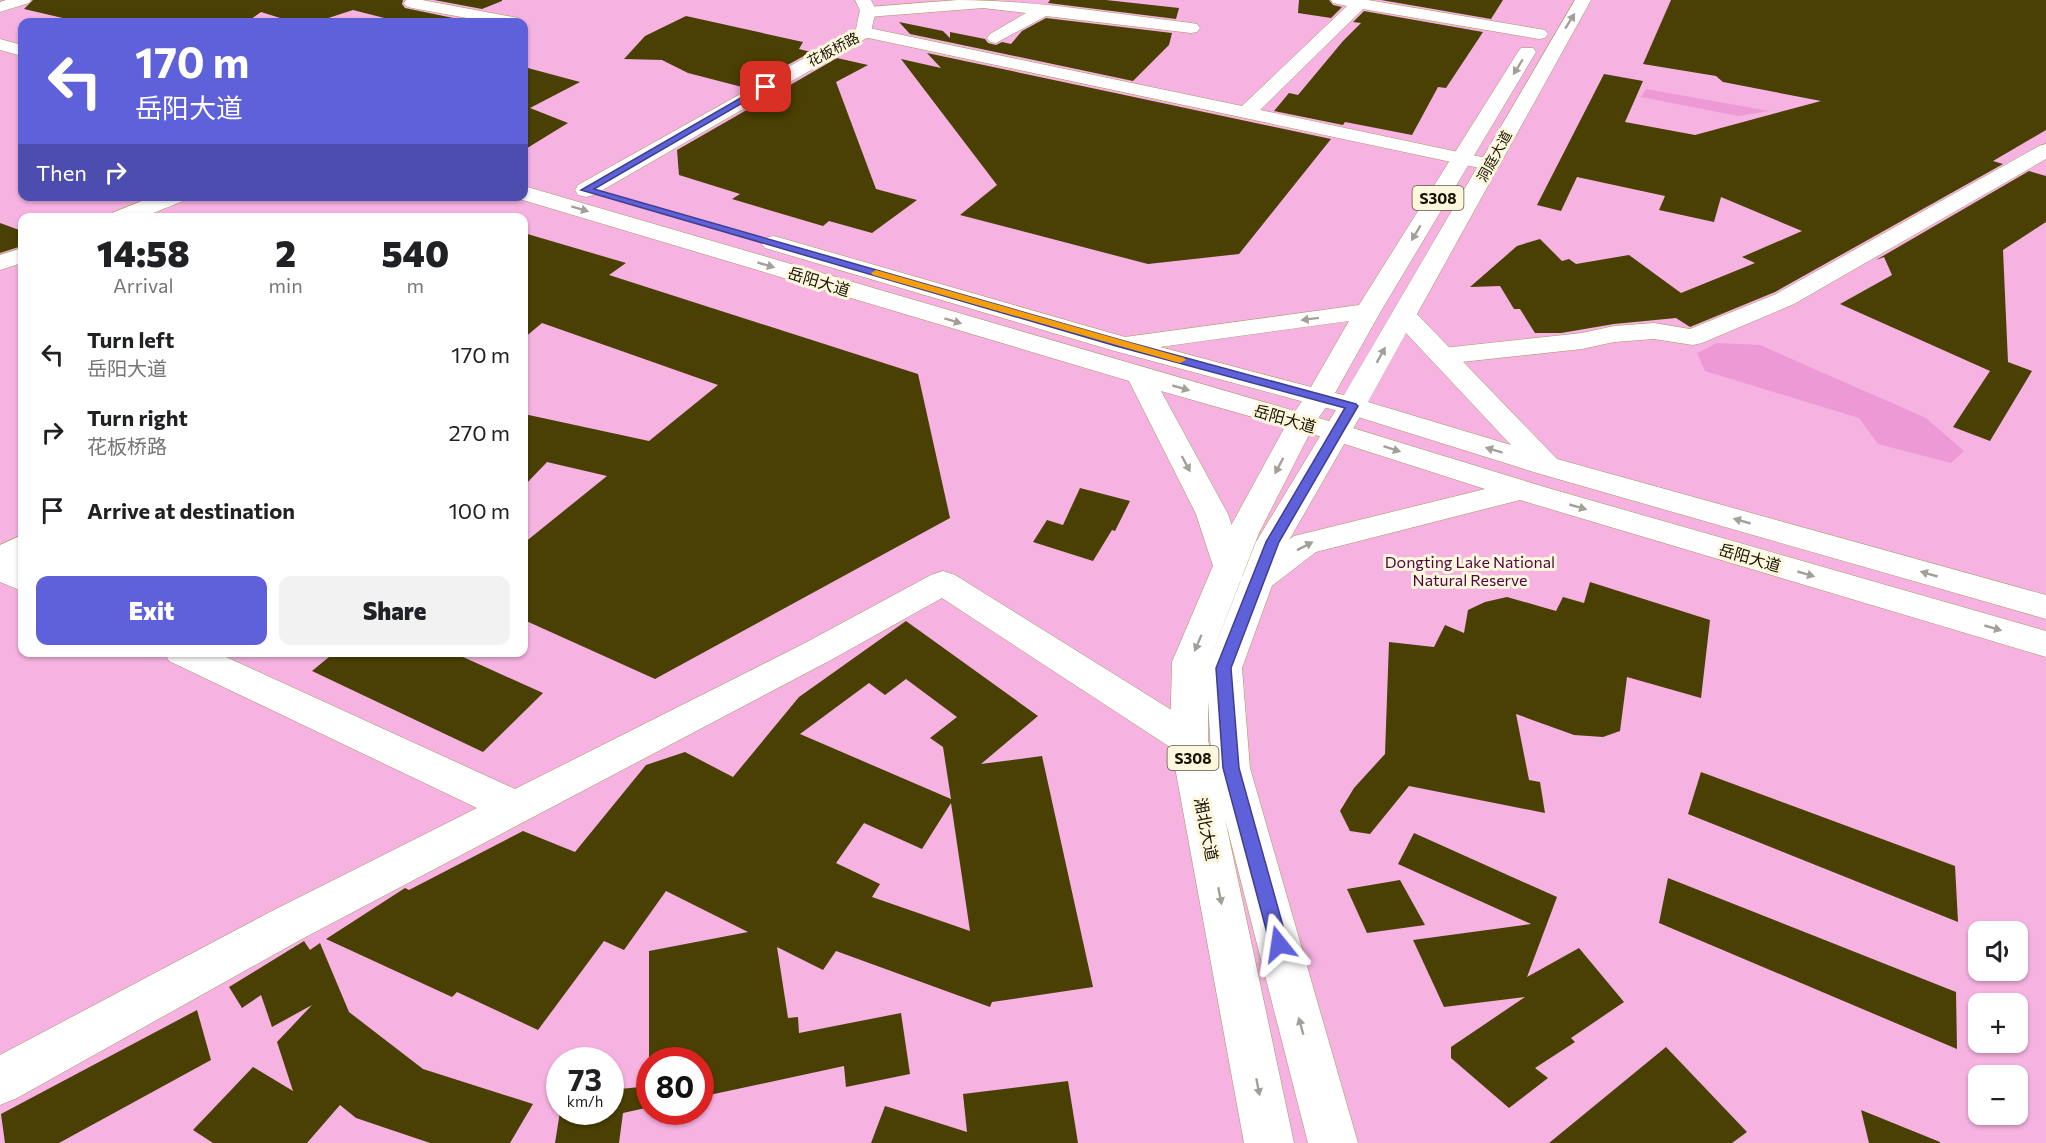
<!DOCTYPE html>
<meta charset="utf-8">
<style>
:root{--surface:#fff;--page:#f2f2f2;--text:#202124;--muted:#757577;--accent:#5f61da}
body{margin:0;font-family:Commissioner,"Noto Sans SC",sans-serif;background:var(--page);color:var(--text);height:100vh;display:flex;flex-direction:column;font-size:22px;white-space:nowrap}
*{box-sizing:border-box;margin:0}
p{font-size:20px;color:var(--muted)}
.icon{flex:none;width:33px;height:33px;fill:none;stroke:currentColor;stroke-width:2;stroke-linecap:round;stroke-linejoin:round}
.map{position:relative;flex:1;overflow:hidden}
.side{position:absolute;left:18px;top:213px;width:510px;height:444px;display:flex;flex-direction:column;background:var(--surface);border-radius:12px;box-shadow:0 2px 4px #0004}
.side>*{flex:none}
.hud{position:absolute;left:18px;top:18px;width:510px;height:183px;border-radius:12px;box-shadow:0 2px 4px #0004;background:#5f61da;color:#fff;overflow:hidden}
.controls{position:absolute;left:1968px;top:921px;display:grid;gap:12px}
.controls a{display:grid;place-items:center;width:60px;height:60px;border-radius:12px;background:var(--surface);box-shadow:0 2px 4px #0004;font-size:30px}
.speed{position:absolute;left:546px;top:1047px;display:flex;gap:12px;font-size:30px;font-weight:700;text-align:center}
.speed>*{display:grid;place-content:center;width:78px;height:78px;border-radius:50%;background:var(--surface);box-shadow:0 2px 4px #0004;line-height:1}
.speed small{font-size:15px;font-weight:400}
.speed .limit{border:9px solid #d22;background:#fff;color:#111}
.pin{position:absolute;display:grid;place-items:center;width:51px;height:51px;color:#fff;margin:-26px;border-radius:12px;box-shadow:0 3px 9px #0006}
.me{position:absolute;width:66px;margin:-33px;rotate:345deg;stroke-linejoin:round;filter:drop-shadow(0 0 4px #0008)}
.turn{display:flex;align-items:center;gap:21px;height:126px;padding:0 18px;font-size:27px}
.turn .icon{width:78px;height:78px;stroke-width:2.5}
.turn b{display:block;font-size:42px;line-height:51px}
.then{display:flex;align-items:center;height:57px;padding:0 18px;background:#0003;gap:12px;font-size:22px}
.eta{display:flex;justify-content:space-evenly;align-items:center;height:102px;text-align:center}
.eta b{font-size:36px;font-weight:800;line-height:42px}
.action{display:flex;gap:12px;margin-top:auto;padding:12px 18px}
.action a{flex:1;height:69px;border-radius:12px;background:var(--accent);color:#fff;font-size:24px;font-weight:800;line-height:69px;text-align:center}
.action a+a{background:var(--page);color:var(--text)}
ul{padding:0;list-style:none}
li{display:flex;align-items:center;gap:18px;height:78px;padding:0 18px}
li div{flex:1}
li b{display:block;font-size:22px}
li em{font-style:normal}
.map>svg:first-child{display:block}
</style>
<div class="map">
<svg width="2046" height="1143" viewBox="0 0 2046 1143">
<rect width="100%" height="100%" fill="#f9eba7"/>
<path fill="#f6b2e1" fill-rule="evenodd" d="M0 0H2046V1143H0ZM22 22H524V196H22ZM22 218H524V652H22ZM1978 932H2018V970H1978ZM1978 1004H2018V1042H1978ZM560 1060H610V1112H560ZM650 1060H700V1112H650ZM1978 1076H2018V1114H1978Z"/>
<g fill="#ed99d5">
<polygon points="1646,89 1769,111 1738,116 1641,97"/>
<polygon points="1717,343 1760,345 1926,418 1964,451 1951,463 1878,444 1859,418 1705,371 1697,353"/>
</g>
<g fill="#4a4003" fill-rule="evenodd">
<polygon points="33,0 403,0 402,4 405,8 458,19 449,22 400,22 353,10 316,22 293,22 261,12 247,22 80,22 24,9"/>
<polygon points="434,0 502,0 502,1 482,9"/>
<polygon points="1050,0 1106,0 1179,8 1176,19 1048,3"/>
<polygon points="1299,0 1329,0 1333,5 1342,7 1331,18 1298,13"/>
<polygon points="1381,0 1503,0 1491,19"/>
<polygon points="1671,0 2046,0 2046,130 1993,161 2003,164 1775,292 1690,327 1676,318 1614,324 1561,333 1535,333 1520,309 1514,309 1500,286 1470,287 1517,246 1540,239 1562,261 1569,259 1576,264 1629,255 1681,293 1755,263 1742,257 1802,231 1721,197 1714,222 1659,210 1665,196 1577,177 1561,211 1537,205 1604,74 1643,81 1625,122 1695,135 1821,101 1723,82 1716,76 1643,64"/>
<polygon points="1364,11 1483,32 1446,88 1438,87 1412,135 1345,122 1343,125 1274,111 1289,93 1298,95 1343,41 1361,23 1353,22"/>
<polygon points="686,16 803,42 799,49 811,52 746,88 688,73 662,60 624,59 645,36"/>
<polygon points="1046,18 1172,33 1169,45 1133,81 910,34 899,22 943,31 950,38 950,32 985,39 988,43 996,45 1002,42 1011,44 1022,31"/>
<polygon points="927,53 1120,94 1331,139 1239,254 1148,264 960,215 997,185 901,59 941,68"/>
<polygon points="837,58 868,65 836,82 876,189 917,200 872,233 829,221 823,226 732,199 740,194 679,175 677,150"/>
<polygon points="524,67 580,82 530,108 568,123 524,150"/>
<polygon points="2029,171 2046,176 2046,222 2003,250 2008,362 2032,371 1990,441 1953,427 1990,371 1840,304 1892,275 1884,257 1876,260"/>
<polygon points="0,223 22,231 22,246 0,253"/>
<polygon points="524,233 626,263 609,275 918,374 950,518 655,679 524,620 524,543 607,476 547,462 524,486 524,414 649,441 718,385 542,323 524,338"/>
<polygon points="1080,488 1130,501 1115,531 1112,530 1093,561 1033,542 1047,520 1063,525"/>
<polygon points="1590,582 1710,620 1701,698 1627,677 1620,731 1603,737 1574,735 1516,714 1529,780 1540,782 1545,813 1409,786 1370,834 1350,831 1340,811 1354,788 1385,754 1389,642 1434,647 1445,625 1464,633 1468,610 1485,602 1507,597 1556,611 1563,597 1584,603"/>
<path d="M906 621 1038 716 981 764 1042 756 1093 987 992 1002 990 1007 836 951 823 970 777 947 788 1018 798 1017 799 1033 901 1013 910 1074 846 1087 844 1066 700 1097V1060H649V951L748 932 666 891 624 950 604 941 538 1030 457 992 452 997 326 939 405 888 409 890 523 831 575 852 646 765 685 752 733 777 799 697ZM906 679 957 717 930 738 943 747 951 799 800 734 869 683 885 695ZM951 803 970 931 872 897 880 884 836 863 864 823 922 849Z"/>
<polygon points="335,652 452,652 543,693 483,752 312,671"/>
<polygon points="1701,772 1955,866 1958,922 1688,814"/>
<polygon points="1414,833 1557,897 1527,977 1579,948 1624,1002 1571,1038 1575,1042 1535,1068 1548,1078 1509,1108 1451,1058 1451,1047 1525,997 1444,1007 1413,940 1531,924 1398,864"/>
<polygon points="1668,878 1956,992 1957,1049 1659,923"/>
<polygon points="1400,880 1425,925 1367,933 1347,889"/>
<polygon points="304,941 310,950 320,943 349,1012 423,1069 533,1104 510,1143 430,1143 356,1118 340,1105 307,1143 213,1143 193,1130 253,1067 293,1091 277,1042 312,1005 272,1027 261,995 242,1008 229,987"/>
<polygon points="197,1010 211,1060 59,1143 5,1143 1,1114"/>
<polygon points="1666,1047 1747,1132 1732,1143 1549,1143"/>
<polygon points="1068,1081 1078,1143 871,1143 885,1106 967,1132 963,1094"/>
<polygon points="650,1086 650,1107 623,1113 619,1143 555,1143 560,1112 610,1112 610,1090"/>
<polygon points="1861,1110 1940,1142 1940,1143 1869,1143"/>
</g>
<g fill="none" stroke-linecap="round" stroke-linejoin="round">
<g stroke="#a59856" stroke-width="1">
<g id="street">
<polygon points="6,0 31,0 29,3 0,12 0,2"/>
<polygon points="406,0 422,0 513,17 519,18 522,22 489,22 412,8 406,6 404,3"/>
<path d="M958 0C1036 0 1114 14 1191 23L1197 24 1200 28 1197 32 1191 33 1046 16 996 43 990 42 987 38 990 34 1026 13 983 8 868 17 860 12 868 7Z"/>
<polygon points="1331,0 1368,0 1545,30 1548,34 1545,38 1539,39 1363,9 1260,110 1496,160 1500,164 1496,168 1489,170 864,37 858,36 855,32 858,28 864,27 1242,106 1347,6 1333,3"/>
<polygon points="2046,144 2046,159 1794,304 1702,343 1693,345 1654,339 1614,342 1582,349 1443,364 1434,362 1430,356 1434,350 1443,348 1582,333 1614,326 1654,323 1690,329 1776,294 2039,146"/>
<polygon points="22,535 22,561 18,564 22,566 22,591 0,582 0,545"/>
<polygon points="943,571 955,575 1202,729 1208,740 1202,751 1189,755 1176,751 942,598 829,661 300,940 17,1098 0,1105 0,1055 270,912 477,808 169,661 164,652 215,652 515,789 805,643 931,575"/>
</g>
</g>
<g stroke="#a59856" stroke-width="1">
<g id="secondary">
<polygon points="855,0 871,0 876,10 870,36 594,195 586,197 578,195 575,190 578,185 856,29 860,10"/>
<polygon points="154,196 186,196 183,201 141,218 109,218 112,213"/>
<polygon points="22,248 22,263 0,270 0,255"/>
</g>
</g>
<g stroke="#a59856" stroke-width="1">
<g id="primary">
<path d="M1575 0H1591L1417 314 1557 459 2046 595V619L1537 473 1342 412 1111 350 765 248 761 243 765 238 773 236 781 238 1125 337 1359 305 1518 52 1521 48H1533L1536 52 1381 311 1335 393 1344 395ZM1349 321 1311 387 1160 347ZM1406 333 1511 445 1368 402Z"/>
<polygon points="0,39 22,45 22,56 0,50"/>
<polygon points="524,186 1346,426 1548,488 2046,631 2046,657 1520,500 1316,552 1269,588 1257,592 1245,588 1240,580 1245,572 1294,536 1485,489 1326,438 1161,391 1228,514 1245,566 1241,574 1229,577 1217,574 1213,566 1196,514 1129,381 516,198 524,196"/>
</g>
</g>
<g stroke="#a59856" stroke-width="1">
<path id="highway" d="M1319 389 1329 391 1333 397 1315 423 1259 533 1208 664 1256 542 1342 400 1352 398 1362 400 1366 406 1288 542 1242 668 1250 768 1358 1143H1308L1225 819 1294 1143H1244L1170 740 1172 662 1227 533 1287 423 1309 391ZM1208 700 1211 754 1208 740Z"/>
</g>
<use href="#street" fill="#fff" fill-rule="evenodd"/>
<use href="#secondary" fill="#fff" fill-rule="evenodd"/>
<use href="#primary" fill="#fff" fill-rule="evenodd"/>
<use href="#highway" fill="#fff" fill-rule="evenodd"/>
</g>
<defs><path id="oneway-solid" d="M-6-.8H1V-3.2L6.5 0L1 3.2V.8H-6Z" transform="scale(1.5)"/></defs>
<g fill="#a2a099">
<use href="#oneway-solid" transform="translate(1570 21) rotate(-58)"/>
<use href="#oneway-solid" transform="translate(1518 67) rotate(122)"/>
<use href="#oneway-solid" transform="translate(580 209) rotate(17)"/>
<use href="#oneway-solid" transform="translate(1416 233) rotate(121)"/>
<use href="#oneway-solid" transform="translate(766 265) rotate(17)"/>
<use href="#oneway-solid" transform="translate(1310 319) rotate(173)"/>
<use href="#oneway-solid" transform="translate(953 321) rotate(17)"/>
<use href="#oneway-solid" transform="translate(1381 355) rotate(-61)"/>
<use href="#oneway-solid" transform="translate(1181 388) rotate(16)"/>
<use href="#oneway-solid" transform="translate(1392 449) rotate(18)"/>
<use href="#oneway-solid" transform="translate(1494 450) rotate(-163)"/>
<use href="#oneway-solid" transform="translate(1186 464) rotate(62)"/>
<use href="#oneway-solid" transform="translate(1279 466) rotate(118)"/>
<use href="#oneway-solid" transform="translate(1578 507) rotate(16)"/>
<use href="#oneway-solid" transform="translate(1742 521) rotate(-164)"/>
<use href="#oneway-solid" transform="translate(1305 546) rotate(-27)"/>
<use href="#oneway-solid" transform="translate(1806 574) rotate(16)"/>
<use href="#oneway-solid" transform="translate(1929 574) rotate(-164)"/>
<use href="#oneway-solid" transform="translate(1993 628) rotate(16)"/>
<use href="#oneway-solid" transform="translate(1198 643) rotate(113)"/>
<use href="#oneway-solid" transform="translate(1220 896) rotate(79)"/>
<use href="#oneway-solid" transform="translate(1301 1026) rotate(-105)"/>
<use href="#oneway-solid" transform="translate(1258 1087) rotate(79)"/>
</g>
<polygon fill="#5f61da" stroke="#3e3f8e" stroke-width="1.5" points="763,85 770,87 594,189 1124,341 1356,404 1358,406 1279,542 1231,668 1239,768 1288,944 1285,950 1279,953 1272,950 1270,944 1223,768 1216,668 1266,542 1345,408 1116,346 581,190"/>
<polygon fill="#f59e0b" points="876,270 1184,358 1186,360 1180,363 1176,362 873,275 871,273"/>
<g text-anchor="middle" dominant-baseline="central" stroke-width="6" stroke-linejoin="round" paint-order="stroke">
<g font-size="14" fill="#171100" stroke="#fdf8dd">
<text transform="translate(833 49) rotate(-28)">花板桥路</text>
<text transform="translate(1494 156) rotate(-61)">洞庭大道</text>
</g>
<g fill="#fdf8dd" stroke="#5c5642" stroke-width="1.5">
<rect x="1412.5" y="186" width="51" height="24" rx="4.5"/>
<rect x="1167.5" y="746" width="51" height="24" rx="4.5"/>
</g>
<g font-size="15" font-weight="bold" fill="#171100">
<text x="1438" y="198">S308</text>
<text x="1193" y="758">S308</text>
</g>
<g font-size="16" fill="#171100" stroke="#fdf8dd">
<text transform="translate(819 281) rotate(17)">岳阳大道</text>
<text transform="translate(1285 418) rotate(16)">岳阳大道</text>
<text transform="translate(1750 557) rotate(16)">岳阳大道</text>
<text transform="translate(1207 829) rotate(79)">湘北大道</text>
</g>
<g font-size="16" fill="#500441" stroke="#fdf8dd">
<text x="1470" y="561">Dongting Lake National<tspan x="1470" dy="18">Natural Reserve</tspan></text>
</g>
</g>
</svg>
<div class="controls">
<a><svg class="icon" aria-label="sound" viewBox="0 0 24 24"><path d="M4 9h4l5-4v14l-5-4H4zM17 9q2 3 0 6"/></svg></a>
<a>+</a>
<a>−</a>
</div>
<div class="speed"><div>73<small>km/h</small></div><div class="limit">80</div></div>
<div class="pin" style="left:766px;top:87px;background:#d93025"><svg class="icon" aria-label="arrive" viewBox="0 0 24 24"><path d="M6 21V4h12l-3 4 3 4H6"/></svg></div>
<svg class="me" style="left:1279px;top:944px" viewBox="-20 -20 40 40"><path d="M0-17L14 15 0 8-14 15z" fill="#5f61da" stroke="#fff" stroke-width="4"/></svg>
<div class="hud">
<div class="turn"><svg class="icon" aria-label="left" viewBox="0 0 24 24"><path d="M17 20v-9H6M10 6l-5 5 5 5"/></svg><div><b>170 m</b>岳阳大道</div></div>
<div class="then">Then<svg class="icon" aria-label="right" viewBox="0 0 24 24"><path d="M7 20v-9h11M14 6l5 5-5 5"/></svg></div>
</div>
<section class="side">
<div class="eta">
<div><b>14:58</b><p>Arrival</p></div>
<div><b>2</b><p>min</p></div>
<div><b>540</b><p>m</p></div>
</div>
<ul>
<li><svg class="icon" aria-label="left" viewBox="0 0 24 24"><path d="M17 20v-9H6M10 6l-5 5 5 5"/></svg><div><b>Turn left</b><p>岳阳大道</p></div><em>170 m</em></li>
<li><svg class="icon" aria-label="right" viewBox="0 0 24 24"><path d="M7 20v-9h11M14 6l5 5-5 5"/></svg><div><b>Turn right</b><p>花板桥路</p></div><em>270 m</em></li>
<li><svg class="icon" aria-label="arrive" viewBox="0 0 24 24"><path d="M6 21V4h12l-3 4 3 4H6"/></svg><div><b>Arrive at destination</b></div><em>100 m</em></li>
</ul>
<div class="action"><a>Exit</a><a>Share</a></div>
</section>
</div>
